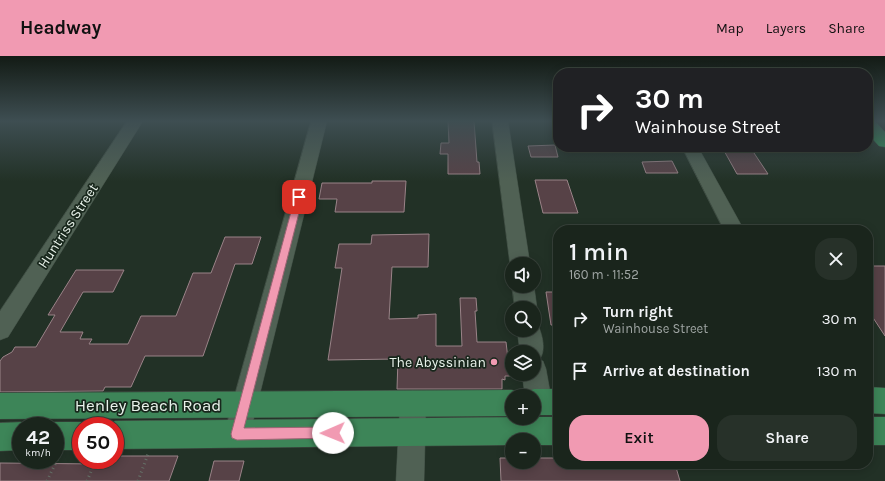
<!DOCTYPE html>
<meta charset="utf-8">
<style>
:root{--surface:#1a251c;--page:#273129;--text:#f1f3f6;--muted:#9fa5a3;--line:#38423b;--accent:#f19ab2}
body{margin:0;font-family:Karla,sans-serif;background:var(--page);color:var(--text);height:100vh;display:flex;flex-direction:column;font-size:15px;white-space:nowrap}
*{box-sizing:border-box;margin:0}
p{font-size:13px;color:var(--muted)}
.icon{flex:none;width:22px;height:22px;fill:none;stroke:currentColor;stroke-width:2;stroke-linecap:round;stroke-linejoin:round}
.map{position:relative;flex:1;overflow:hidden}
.drawer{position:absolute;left:553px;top:169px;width:320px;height:244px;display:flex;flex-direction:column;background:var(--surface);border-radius:16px;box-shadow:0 2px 10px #0003,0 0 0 1px var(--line)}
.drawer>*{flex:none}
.guide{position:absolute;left:553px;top:12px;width:320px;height:84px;border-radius:16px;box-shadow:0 2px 10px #0003,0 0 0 1px var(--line);background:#202124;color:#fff;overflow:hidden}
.tools{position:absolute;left:505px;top:201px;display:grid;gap:8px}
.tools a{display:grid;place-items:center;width:36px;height:36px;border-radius:50%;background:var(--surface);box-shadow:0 2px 10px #0003,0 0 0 1px var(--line);font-size:20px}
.speed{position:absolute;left:12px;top:361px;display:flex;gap:8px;font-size:20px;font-weight:700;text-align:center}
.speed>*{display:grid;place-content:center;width:52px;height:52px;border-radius:50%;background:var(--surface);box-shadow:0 2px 10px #0003,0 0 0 1px var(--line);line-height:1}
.speed small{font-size:10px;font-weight:400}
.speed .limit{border:6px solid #d22;background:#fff;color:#111}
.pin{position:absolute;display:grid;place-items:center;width:34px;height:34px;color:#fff;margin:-17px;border-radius:8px;box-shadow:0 2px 6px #0006}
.me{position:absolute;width:44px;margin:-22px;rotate:269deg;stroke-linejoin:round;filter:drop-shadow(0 0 3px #0008)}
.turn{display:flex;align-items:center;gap:14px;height:84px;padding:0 16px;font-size:18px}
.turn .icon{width:52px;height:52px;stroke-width:2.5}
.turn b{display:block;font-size:28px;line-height:34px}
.round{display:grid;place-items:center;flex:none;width:42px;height:42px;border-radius:16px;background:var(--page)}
.headline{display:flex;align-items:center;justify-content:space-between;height:68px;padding:0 16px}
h1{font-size:24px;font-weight:600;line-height:30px}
.cta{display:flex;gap:8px;margin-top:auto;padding:8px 16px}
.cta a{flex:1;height:46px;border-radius:16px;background:var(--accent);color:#111;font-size:16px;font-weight:600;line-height:46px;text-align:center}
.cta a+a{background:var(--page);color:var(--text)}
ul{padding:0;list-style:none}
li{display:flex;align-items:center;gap:12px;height:52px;padding:0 16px}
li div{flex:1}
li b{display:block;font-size:15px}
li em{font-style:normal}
header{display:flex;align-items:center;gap:24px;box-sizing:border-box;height:56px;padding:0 20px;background:var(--accent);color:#111}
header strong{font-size:19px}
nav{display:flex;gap:22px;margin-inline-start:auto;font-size:14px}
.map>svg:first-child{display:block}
</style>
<header>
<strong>Headway</strong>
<nav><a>Map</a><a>Layers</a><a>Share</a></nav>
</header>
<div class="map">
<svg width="885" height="425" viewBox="0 0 885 425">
<rect width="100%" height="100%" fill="#223126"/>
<g fill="#574247" stroke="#9a8388">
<polygon points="448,65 474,65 477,106 479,106 480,118 448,118 448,98 440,98 441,87 449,87"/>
<polygon points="555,89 558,101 531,101 528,90"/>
<polygon points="722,91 750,91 768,118 737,118"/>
<polygon points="672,105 678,117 646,117 642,106"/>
<polygon points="535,124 567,124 578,157 543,157"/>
<polygon points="372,125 406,125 404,156 335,156 337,143 319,143 322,127 372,127"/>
<polygon points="429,178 428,211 392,211 389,263 418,262 418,259 436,258 436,290 462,290 460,242 476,242 477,255 475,255 477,286 506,286 510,320 505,320 505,324 502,323 502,333 397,333 398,303 328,304 342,212 335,212 339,188 371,188 372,179"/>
<polygon points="225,181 261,181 252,208 235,208 203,300 145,300 131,331 105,331 103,335 0,336 0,305 3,301 12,296 15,291 36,291 55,259 48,259 76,214 124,214 113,236 83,236 60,276 83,276 80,283 92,283 89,288 128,288 141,260 176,260 193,217 211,217"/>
<polygon points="868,210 885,210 885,280 868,254"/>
<polygon points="546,236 558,236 558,269 551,269"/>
<polygon points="115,400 178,400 169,425 0,425 0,407 98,408 100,404 115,404"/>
<polygon points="500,402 512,402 512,406 534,406 534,402 558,402 558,408 675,408 680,425 501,425"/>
<polygon points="214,405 244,405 239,425 209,425"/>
</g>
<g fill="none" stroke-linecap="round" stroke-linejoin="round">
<g stroke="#3f4d43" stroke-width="1">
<g id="minor">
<polygon points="127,65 143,65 8,281 0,284 0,255"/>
<polygon points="311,65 327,65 250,378 246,387 237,391 228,387 224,378"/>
<polygon points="492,65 508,65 530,208 512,208 512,213 510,208"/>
<polygon points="682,91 698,91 744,174 724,174"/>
<polygon points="512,230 534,230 537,252 534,258 534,252 515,252"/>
<path d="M534 266 537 267C542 277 547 295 539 304L543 305 546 313 552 346 548 355 539 358 534 356V340H525L522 318H534V296H520L517 274H534Z"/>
<polygon points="413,335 422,338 426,347 424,425 396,425 400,347 404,338"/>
</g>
</g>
<g stroke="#3f4d43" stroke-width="1">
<g id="major">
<polygon points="868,331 885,332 885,358 868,357"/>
<polygon points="534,333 558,333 558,359 534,359 534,340 523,340 524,337"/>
<polygon points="512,334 522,338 522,340 512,340 512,360 0,363 0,337"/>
<polygon points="534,361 558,361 558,389 534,389 534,384 512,384 512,389 115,393 115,370 105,370 115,365"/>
<rect x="868" y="361" width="17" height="28"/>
<polygon points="21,366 31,370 21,370 21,394 0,395 0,367"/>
<polygon points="55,366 81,366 91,370 81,370 81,394 55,394 55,370 45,370"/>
</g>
</g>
<g stroke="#3f4d43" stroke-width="1">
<polygon id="highway" points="868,65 875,65 885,76 885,91 879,90 868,78"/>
</g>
<g stroke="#667369" stroke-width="3" stroke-dasharray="1 3.5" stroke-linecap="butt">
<polyline points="47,425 59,400"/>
<polyline points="87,425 96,404"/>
<polyline points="138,425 148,398"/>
</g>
<use href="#minor" fill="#506154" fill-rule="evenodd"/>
<use href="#major" fill="#3d8558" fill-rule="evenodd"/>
<use href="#highway" fill="#319d5a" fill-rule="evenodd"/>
</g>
<linearGradient id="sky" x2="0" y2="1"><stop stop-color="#131b15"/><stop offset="0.52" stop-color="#3e4e52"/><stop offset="1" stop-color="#3e4e52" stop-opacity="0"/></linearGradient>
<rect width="885" height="125" fill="url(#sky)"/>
<polygon fill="#f19ab2" stroke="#9d6474" points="299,138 303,141 244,372 333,371 337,373 338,377 337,381 333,382 237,384 232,382 231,378 295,141"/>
<circle fill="#f19ab2" stroke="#18271c" stroke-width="1.5" cx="494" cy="306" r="4"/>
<g text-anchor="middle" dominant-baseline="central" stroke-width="3.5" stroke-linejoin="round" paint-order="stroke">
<g font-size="14" fill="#e8f2ea" stroke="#18271c">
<text transform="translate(68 170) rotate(-57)">Huntriss Street</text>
</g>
<g font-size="14" fill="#e8f2ea" stroke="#18271c" text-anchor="end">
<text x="486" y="306">The Abyssinian</text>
</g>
<g font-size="17" fill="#e8f2ea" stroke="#18271c">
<text x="148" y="349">Henley Beach Road</text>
</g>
</g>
</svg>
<div class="tools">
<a><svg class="icon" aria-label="sound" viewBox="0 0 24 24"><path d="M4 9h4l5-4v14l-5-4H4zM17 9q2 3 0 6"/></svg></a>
<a><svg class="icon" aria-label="search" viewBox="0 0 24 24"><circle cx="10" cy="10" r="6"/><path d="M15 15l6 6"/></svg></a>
<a><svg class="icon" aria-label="layers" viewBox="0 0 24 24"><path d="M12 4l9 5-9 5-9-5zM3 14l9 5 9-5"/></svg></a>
<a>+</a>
<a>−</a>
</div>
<div class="speed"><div>42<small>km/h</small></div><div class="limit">50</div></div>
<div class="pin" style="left:299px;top:141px;background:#d93025"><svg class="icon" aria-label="arrive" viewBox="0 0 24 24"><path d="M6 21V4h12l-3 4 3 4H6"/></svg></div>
<svg class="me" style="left:333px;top:377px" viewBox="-20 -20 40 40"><circle r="19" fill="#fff"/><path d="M0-13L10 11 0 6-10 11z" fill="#f19ab2"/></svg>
<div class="guide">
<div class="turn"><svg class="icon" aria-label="right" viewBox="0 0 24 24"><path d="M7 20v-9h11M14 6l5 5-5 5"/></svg><div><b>30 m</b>Wainhouse Street</div></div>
</div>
<section class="drawer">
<div class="headline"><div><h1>1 min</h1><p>160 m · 11:52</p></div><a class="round"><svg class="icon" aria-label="close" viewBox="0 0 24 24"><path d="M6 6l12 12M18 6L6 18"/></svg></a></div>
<ul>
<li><svg class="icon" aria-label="right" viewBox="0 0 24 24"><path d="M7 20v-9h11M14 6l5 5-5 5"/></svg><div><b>Turn right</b><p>Wainhouse Street</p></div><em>30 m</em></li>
<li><svg class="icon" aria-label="arrive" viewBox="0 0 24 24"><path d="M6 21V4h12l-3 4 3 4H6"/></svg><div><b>Arrive at destination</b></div><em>130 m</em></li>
</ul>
<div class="cta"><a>Exit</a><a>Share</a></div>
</section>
</div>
